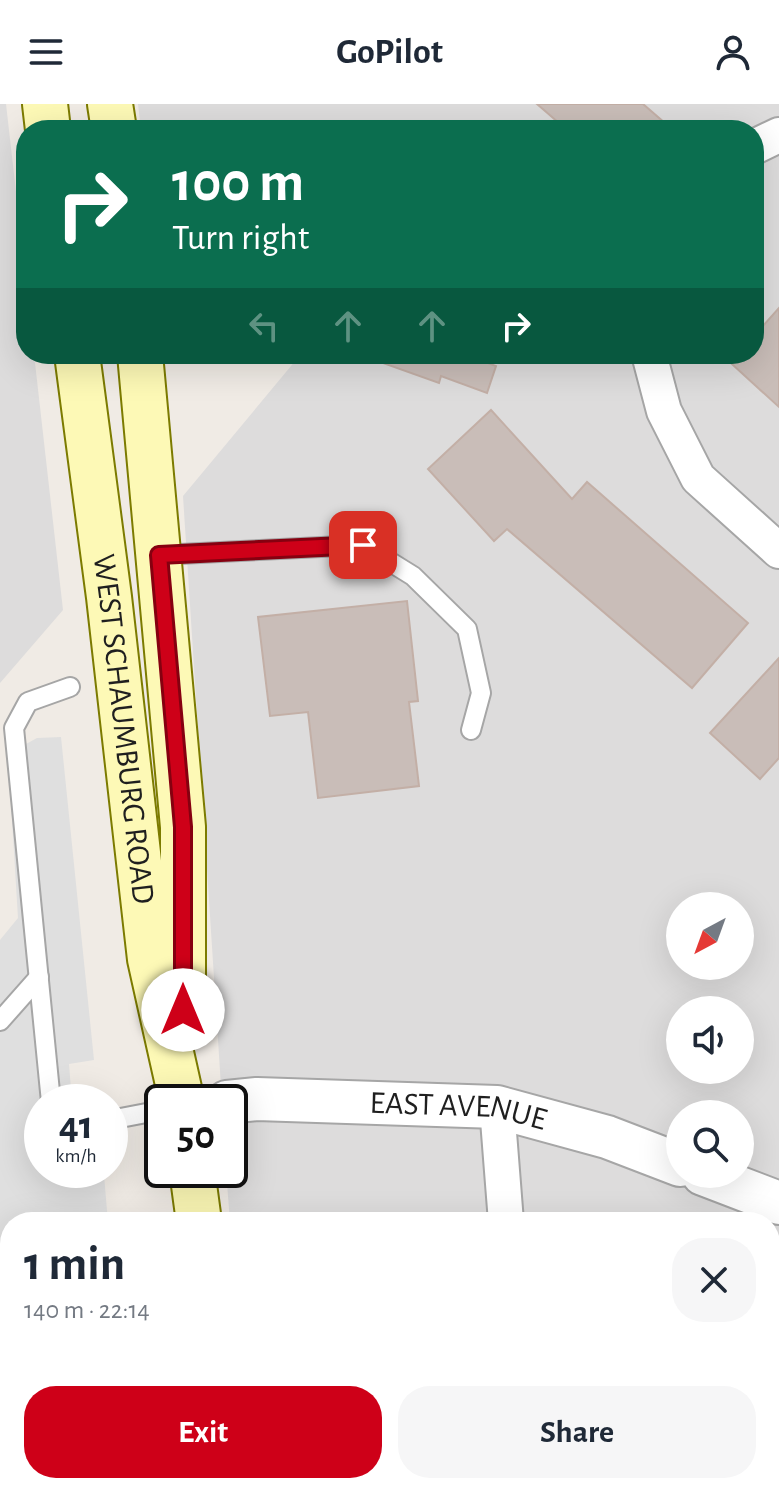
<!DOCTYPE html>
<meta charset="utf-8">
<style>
:root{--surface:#fff;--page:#f6f6f7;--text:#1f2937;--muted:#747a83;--accent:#ce0018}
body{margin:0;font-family:"Alegreya Sans",sans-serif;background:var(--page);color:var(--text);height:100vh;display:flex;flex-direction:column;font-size:30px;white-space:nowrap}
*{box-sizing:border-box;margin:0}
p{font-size:26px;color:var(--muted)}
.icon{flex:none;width:44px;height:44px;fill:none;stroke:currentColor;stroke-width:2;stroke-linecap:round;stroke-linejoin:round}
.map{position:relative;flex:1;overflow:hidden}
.panel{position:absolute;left:0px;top:1108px;width:780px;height:282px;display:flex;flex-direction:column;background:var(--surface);border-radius:32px 32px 0 0;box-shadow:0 8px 32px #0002}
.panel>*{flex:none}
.hud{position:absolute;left:16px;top:16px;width:748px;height:244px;border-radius:32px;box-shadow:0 8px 32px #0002;background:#0b6e4f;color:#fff;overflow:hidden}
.needle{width:52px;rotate:221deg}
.tools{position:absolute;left:666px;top:788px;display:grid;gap:16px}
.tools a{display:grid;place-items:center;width:88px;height:88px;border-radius:50%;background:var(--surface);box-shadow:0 8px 32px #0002;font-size:40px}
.speed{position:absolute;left:24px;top:980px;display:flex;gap:16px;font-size:40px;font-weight:700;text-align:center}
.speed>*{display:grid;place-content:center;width:104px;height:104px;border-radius:50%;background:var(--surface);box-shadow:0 8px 32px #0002;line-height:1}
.speed small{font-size:20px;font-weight:400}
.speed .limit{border:4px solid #111;border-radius:12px;background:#fff;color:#111}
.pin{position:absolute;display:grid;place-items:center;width:68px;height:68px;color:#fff;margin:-34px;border-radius:16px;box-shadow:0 4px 12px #0006}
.me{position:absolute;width:88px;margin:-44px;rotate:0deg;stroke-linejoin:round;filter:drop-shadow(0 0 6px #0008)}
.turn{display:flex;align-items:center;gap:28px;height:168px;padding:0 24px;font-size:36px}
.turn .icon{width:104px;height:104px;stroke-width:2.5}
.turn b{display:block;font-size:56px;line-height:68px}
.lanes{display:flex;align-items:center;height:76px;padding:0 24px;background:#0003;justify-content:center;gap:40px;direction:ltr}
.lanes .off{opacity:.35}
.round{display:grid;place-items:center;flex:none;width:84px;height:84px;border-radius:32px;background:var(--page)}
.headline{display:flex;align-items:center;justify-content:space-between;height:136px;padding:0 24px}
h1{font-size:48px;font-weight:700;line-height:60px}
.action{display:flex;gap:16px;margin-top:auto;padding:16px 24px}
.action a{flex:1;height:92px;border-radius:32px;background:var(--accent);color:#fff;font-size:32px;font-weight:700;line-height:92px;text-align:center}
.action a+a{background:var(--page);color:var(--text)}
header{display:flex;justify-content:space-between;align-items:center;height:104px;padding:0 24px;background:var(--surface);font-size:36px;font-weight:700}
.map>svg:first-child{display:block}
</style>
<header><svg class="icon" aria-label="menu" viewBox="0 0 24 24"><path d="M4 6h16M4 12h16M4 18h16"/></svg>GoPilot<svg class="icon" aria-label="person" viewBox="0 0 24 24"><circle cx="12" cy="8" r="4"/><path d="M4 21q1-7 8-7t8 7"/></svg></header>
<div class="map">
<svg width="779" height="1389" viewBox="0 0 779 1389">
<rect width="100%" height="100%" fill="#f0ebe5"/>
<g fill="#dddcdc" fill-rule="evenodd">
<polygon points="0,0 6,0 26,175 26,250 34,250 63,506 0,579"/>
<path d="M138 0H779V1389H274L273 1380H770V1118H230L226 1066H230V998H222L183 392 301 250H754V26H141ZM680 802H740V862H680ZM680 906H740V966H680ZM680 1010H740V1070H680Z"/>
</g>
<polygon fill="#dfdfdf" points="61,633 94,956 69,960 72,998 42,998 42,1066 77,1066 78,1071 104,1071 108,1118 10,1118 10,1316 0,1317 0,836 18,814 8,650 37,634"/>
<g fill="#c9bdb8" stroke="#c3afa6" stroke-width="2">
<polygon points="537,0 643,0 673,26 567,26"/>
<polygon points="779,204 779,303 721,250 754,250 754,232"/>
<polygon points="367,250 479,250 477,255 496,262 487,289 441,272 439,279 366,253"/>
<polygon points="491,306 572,395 587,378 748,519 692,584 507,425 494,437 428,365"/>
<polygon points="407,497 418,597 409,598 419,682 318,694 308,608 270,612 258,513"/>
<polygon points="779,554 779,654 760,675 710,629"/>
</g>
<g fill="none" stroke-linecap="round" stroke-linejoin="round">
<g stroke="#a6a6a6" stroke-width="22">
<g id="service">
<polyline points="159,451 363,441 413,472 467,525 481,589 471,626"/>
<polyline points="0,917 39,873"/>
<polyline points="51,998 14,624 28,598 70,583"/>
<polyline points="110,1016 162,1006"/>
</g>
</g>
<g stroke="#a6a6a6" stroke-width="38">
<g id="minor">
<polyline points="754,43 779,31"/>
<polyline points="649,250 664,307 698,374 779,447"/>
<polyline points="497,1003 506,1118"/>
<polyline points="528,1380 528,1389"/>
</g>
</g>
<g stroke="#a6a6a6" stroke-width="46">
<g id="tertiary">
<path id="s1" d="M227 998 257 995 497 1003 607 1033 680 1061"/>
<polyline points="703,1070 779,1099"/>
</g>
</g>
<g stroke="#7c7b00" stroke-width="48">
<g id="secondary">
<polyline points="45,0 48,26"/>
<polyline points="110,0 114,26"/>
<path id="s2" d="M77 250 109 493 150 855 182 998"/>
<polyline points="140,250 183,723 183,920"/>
<polyline points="192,1066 199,1118"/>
<polyline points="237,1380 239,1389"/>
</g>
</g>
<use href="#service" stroke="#fff" stroke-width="18"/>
<use href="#minor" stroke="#fff" stroke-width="34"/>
<use href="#tertiary" stroke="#fff" stroke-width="42"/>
<use href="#secondary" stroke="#fdf9b6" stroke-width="44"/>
</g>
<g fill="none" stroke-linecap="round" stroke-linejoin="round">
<g stroke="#860010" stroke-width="20">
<polyline id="route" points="183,906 183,723 159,451 363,441"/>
</g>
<use href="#route" stroke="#ce0018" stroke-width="14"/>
</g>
<g text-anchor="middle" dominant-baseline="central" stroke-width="8" stroke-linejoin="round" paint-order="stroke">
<g font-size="32" fill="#1f1f1f" stroke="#fff">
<text stroke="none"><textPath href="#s2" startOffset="378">WEST SCHAUMBURG ROAD</textPath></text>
<text stroke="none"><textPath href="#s1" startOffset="232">EAST AVENUE</textPath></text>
</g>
</g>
</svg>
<div class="tools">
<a><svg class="needle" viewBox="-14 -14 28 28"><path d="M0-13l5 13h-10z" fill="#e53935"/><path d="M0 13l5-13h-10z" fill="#747a83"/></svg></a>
<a><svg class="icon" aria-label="sound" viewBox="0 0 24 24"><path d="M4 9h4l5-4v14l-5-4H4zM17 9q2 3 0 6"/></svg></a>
<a><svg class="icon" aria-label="search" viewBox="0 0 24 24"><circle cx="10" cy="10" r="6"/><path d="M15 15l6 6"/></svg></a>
</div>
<div class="speed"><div>41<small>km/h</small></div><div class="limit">50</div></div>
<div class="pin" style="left:363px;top:441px;background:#d93025"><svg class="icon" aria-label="arrive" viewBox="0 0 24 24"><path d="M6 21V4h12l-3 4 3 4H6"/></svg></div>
<svg class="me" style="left:183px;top:906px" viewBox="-20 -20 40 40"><circle r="19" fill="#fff"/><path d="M0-13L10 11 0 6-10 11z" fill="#ce0018"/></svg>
<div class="hud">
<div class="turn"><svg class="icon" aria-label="right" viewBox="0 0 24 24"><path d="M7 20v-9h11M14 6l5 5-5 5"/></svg><div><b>100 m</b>Turn right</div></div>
<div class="lanes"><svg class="icon off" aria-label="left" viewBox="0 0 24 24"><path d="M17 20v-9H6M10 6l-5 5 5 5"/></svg><svg class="icon off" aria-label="ahead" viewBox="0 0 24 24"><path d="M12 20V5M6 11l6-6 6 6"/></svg><svg class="icon off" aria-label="ahead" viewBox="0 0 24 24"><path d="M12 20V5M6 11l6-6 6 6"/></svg><svg class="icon" aria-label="right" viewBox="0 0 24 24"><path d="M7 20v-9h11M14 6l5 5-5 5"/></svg></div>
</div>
<section class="panel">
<div class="headline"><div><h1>1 min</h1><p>140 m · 22:14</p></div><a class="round"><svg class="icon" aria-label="close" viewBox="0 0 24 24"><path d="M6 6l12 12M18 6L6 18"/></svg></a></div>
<div class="action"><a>Exit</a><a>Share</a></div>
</section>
</div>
